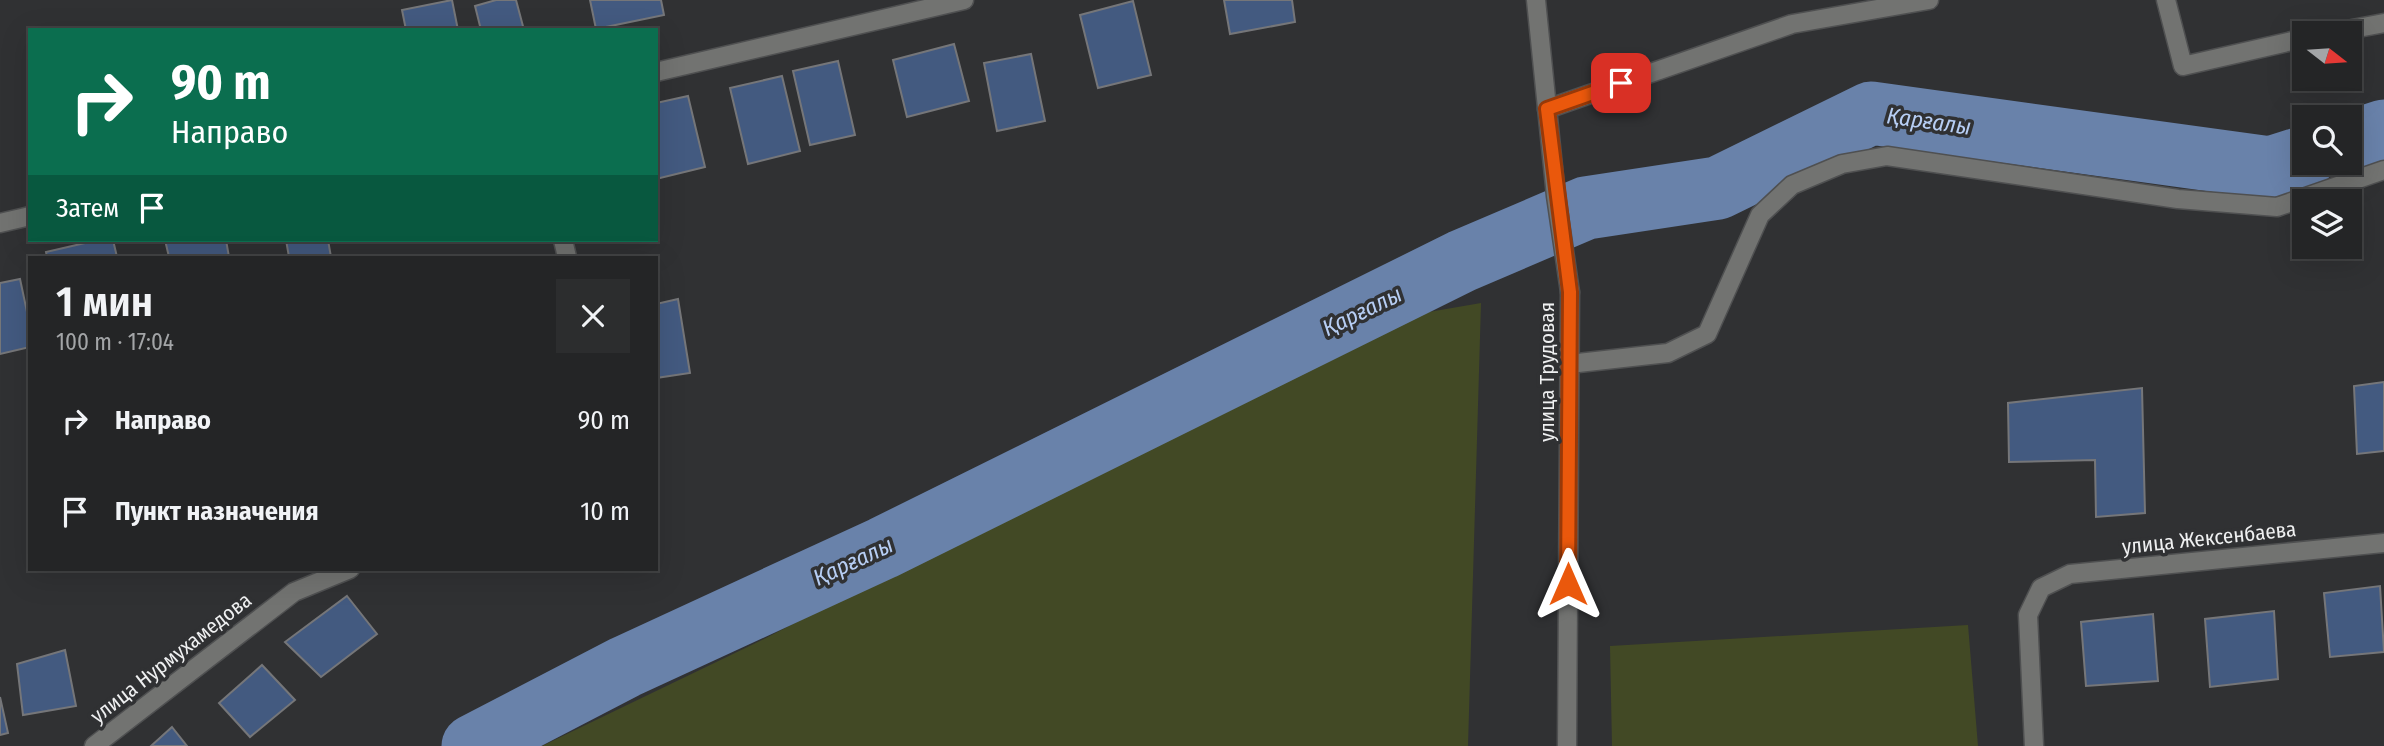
<!DOCTYPE html>
<html lang="ru">
<meta charset="utf-8">
<style>
:root{--surface:#242526;--page:#2c2d2e;--text:#f1f3f6;--muted:#a3a5a7;--line:#414243}
body{margin:0;font-family:"Fira Sans Condensed",sans-serif;background:var(--page);color:var(--text);height:100vh;display:flex;flex-direction:column;font-size:26px;white-space:nowrap}
*{box-sizing:border-box;margin:0}
p{font-size:23px;color:var(--muted)}
.icon{flex:none;width:38px;height:38px;fill:none;stroke:currentColor;stroke-width:2;stroke-linecap:round;stroke-linejoin:round}
.map{position:relative;flex:1;overflow:hidden}
.drawer{position:absolute;left:28px;top:256px;width:630px;height:315px;display:flex;flex-direction:column;background:var(--surface);border-radius:0px;box-shadow:0 7px 28px #0002,0 0 0 2px var(--line)}
.drawer>*{flex:none}
.top-card{position:absolute;left:28px;top:28px;width:630px;height:214px;border-radius:0px;box-shadow:0 7px 28px #0002,0 0 0 2px var(--line);background:#0b6e4f;color:#fff;overflow:hidden}
.needle{width:46px;rotate:107deg}
.controls{position:absolute;left:2292px;top:21px;display:grid;gap:14px}
.controls a{display:grid;place-items:center;width:70px;height:70px;border-radius:0px;background:var(--surface);box-shadow:0 7px 28px #0002,0 0 0 2px var(--line);font-size:35px}
.pin{position:absolute;display:grid;place-items:center;width:60px;height:60px;color:#fff;margin:-30px;border-radius:14px;box-shadow:0 4px 10px #0006}
.me{position:absolute;width:77px;margin:-38px;rotate:0deg;stroke-linejoin:round;filter:drop-shadow(0 0 5px #0008)}
.turn{display:flex;align-items:center;gap:24px;height:147px;padding:0 28px;font-size:32px}
.turn .icon{width:91px;height:91px;stroke-width:2.5}
.turn b{display:block;font-size:49px;line-height:60px}
.then{display:flex;align-items:center;height:66px;padding:0 28px;background:#0003;gap:14px;font-size:26px}
.round{display:grid;place-items:center;flex:none;width:74px;height:74px;border-radius:0px;background:var(--page)}
.head{display:flex;align-items:center;justify-content:space-between;height:119px;padding:0 28px}
h1{font-size:42px;font-weight:600;line-height:52px}
ul{padding:0;list-style:none}
li{display:flex;align-items:center;gap:21px;height:91px;padding:0 28px}
li div{flex:1}
li b{display:block;font-size:26px}
li em{font-style:normal}
.map>svg:first-child{display:block}
</style>
<div class="map">
<svg width="2384" height="746" viewBox="0 0 2384 746">
<rect width="100%" height="100%" fill="#303133"/>
<g fill="#424925">
<polygon points="1481,303 1468,746 542,746 764,639 1353,334 1423,313"/>
<polygon points="1968,625 1978,746 1612,746 1610,646"/>
</g>
<g fill="none" stroke-linecap="round" stroke-linejoin="round">
<g stroke="#6982aa" stroke-width="63">
<polyline points="2350,142 2384,131"/>
<polyline points="473,746 625,667 883,548 1462,261 1586,208 1718,188 1871,113 2270,168 2305,157"/>
</g>
</g>
<g fill="#435a80" stroke="#757679" stroke-width="2">
<polygon points="452,0 458,30 406,30 402,10"/>
<polygon points="496,0 516,0 524,30 481,30 475,6"/>
<polygon points="590,0 661,0 664,15 596,29"/>
<polygon points="1224,0 1292,0 1295,22 1230,34"/>
<polygon points="1133,1 1151,75 1098,88 1080,15"/>
<polygon points="954,44 969,101 907,117 893,60"/>
<polygon points="1031,54 1045,121 997,131 984,63"/>
<polygon points="838,61 855,135 810,145 793,71"/>
<polygon points="782,76 800,151 748,164 730,88"/>
<polygon points="688,96 705,167 656,179 656,103"/>
<polygon points="98,240 113,240 117,257 47,257 46,252"/>
<polygon points="165,240 226,240 229,257 169,257"/>
<polygon points="286,240 328,240 331,257 289,257"/>
<polygon points="20,279 30,326 30,347 0,354 0,283"/>
<polygon points="678,299 690,373 656,378 656,304"/>
<polygon points="2384,382 2384,451 2357,454 2354,386"/>
<polygon points="2142,388 2145,513 2096,517 2095,460 2009,462 2008,403"/>
<polygon points="2380,586 2384,652 2330,657 2324,593"/>
<polygon points="347,596 377,634 321,677 285,642"/>
<polygon points="2274,611 2278,679 2210,687 2205,619"/>
<polygon points="2153,614 2158,681 2086,686 2081,622"/>
<polygon points="65,650 76,706 23,715 17,664"/>
<polygon points="262,665 295,700 250,737 219,703"/>
<polygon points="0,697 8,733 0,735"/>
<polygon points="172,727 187,746 151,746"/>
</g>
<g fill="none" stroke-linecap="round" stroke-linejoin="round">
<g stroke="#4f5051" stroke-width="21">
<g id="minor">
<polyline points="2166,0 2183,66 2305,38"/>
<polyline points="2331,33 2384,23"/>
<polyline points="656,72 964,0"/>
<polyline points="1547,109 1792,24 1929,0"/>
<polyline points="0,223 30,216"/>
<polyline points="563,240 567,257"/>
<polyline points="1569,364 1668,353 1707,334 1760,215 1792,185 1842,164 1887,156 2178,199 2277,207 2384,170"/>
<polyline points="94,746 294,592 350,569"/>
<polyline points="1567,746 1570,292"/>
<polyline points="2034,746 2028,615 2041,588 2070,574 2384,543"/>
</g>
</g>
<g stroke="#4f5051" stroke-width="21">
<polyline id="tertiary" points="1536,0 1556,196 1570,292"/>
</g>
<use href="#minor" stroke="#727371" stroke-width="18"/>
<use href="#tertiary" stroke="#727371" stroke-width="18"/>
</g>
<g fill="none" stroke-linecap="round" stroke-linejoin="round">
<g stroke="#983908" stroke-width="18">
<polyline id="route" points="1568,584 1570,292 1547,109 1621,83"/>
</g>
<use href="#route" stroke="#ea580c" stroke-width="12"/>
</g>
<g text-anchor="middle" dominant-baseline="central" stroke-width="7" stroke-linejoin="round" paint-order="stroke">
<g font-size="21" fill="#eff0f1" stroke="#303133">
<text transform="translate(1547 372) rotate(-90)">улица Трудовая</text>
<text transform="translate(2209 538) rotate(-6)">улица Жексенбаева</text>
<text transform="translate(171 658) rotate(-38)">улица Нурмухамедова</text>
</g>
<g font-size="23" font-style="italic" fill="#b7cef4" stroke="#303133">
<text transform="translate(1929 121) rotate(8)">Қарғалы</text>
<text transform="translate(1362 311) rotate(-26)">Қарғалы</text>
<text transform="translate(853 561) rotate(-25)">Қарғалы</text>
</g>
</g>
</svg>
<div class="controls">
<a><svg class="needle" viewBox="-14 -14 28 28"><path d="M0-13l5 13h-10z" fill="#e53935"/><path d="M0 13l5-13h-10z" fill="#a3a5a7"/></svg></a>
<a><svg class="icon" aria-label="search" viewBox="0 0 24 24"><circle cx="10" cy="10" r="6"/><path d="M15 15l6 6"/></svg></a>
<a><svg class="icon" aria-label="layers" viewBox="0 0 24 24"><path d="M12 4l9 5-9 5-9-5zM3 14l9 5 9-5"/></svg></a>
</div>
<div class="pin" style="left:1621px;top:83px;background:#d93025"><svg class="icon" aria-label="arrive" viewBox="0 0 24 24"><path d="M6 21V4h12l-3 4 3 4H6"/></svg></div>
<svg class="me" style="left:1568px;top:584px" viewBox="-20 -20 40 40"><path d="M0-17L14 15 0 8-14 15z" fill="#ea580c" stroke="#fff" stroke-width="4"/></svg>
<div class="top-card">
<div class="turn"><svg class="icon" aria-label="right" viewBox="0 0 24 24"><path d="M7 20v-9h11M14 6l5 5-5 5"/></svg><div><b>90 m</b>Направо</div></div>
<div class="then">Затем<svg class="icon" aria-label="arrive" viewBox="0 0 24 24"><path d="M6 21V4h12l-3 4 3 4H6"/></svg></div>
</div>
<section class="drawer">
<div class="head"><div><h1>1 мин</h1><p>100 m · 17:04</p></div><a class="round"><svg class="icon" aria-label="close" viewBox="0 0 24 24"><path d="M6 6l12 12M18 6L6 18"/></svg></a></div>
<ul>
<li><svg class="icon" aria-label="right" viewBox="0 0 24 24"><path d="M7 20v-9h11M14 6l5 5-5 5"/></svg><div><b>Направо</b></div><em>90 m</em></li>
<li><svg class="icon" aria-label="arrive" viewBox="0 0 24 24"><path d="M6 21V4h12l-3 4 3 4H6"/></svg><div><b>Пункт назначения</b></div><em>10 m</em></li>
</ul>
</section>
</div>
